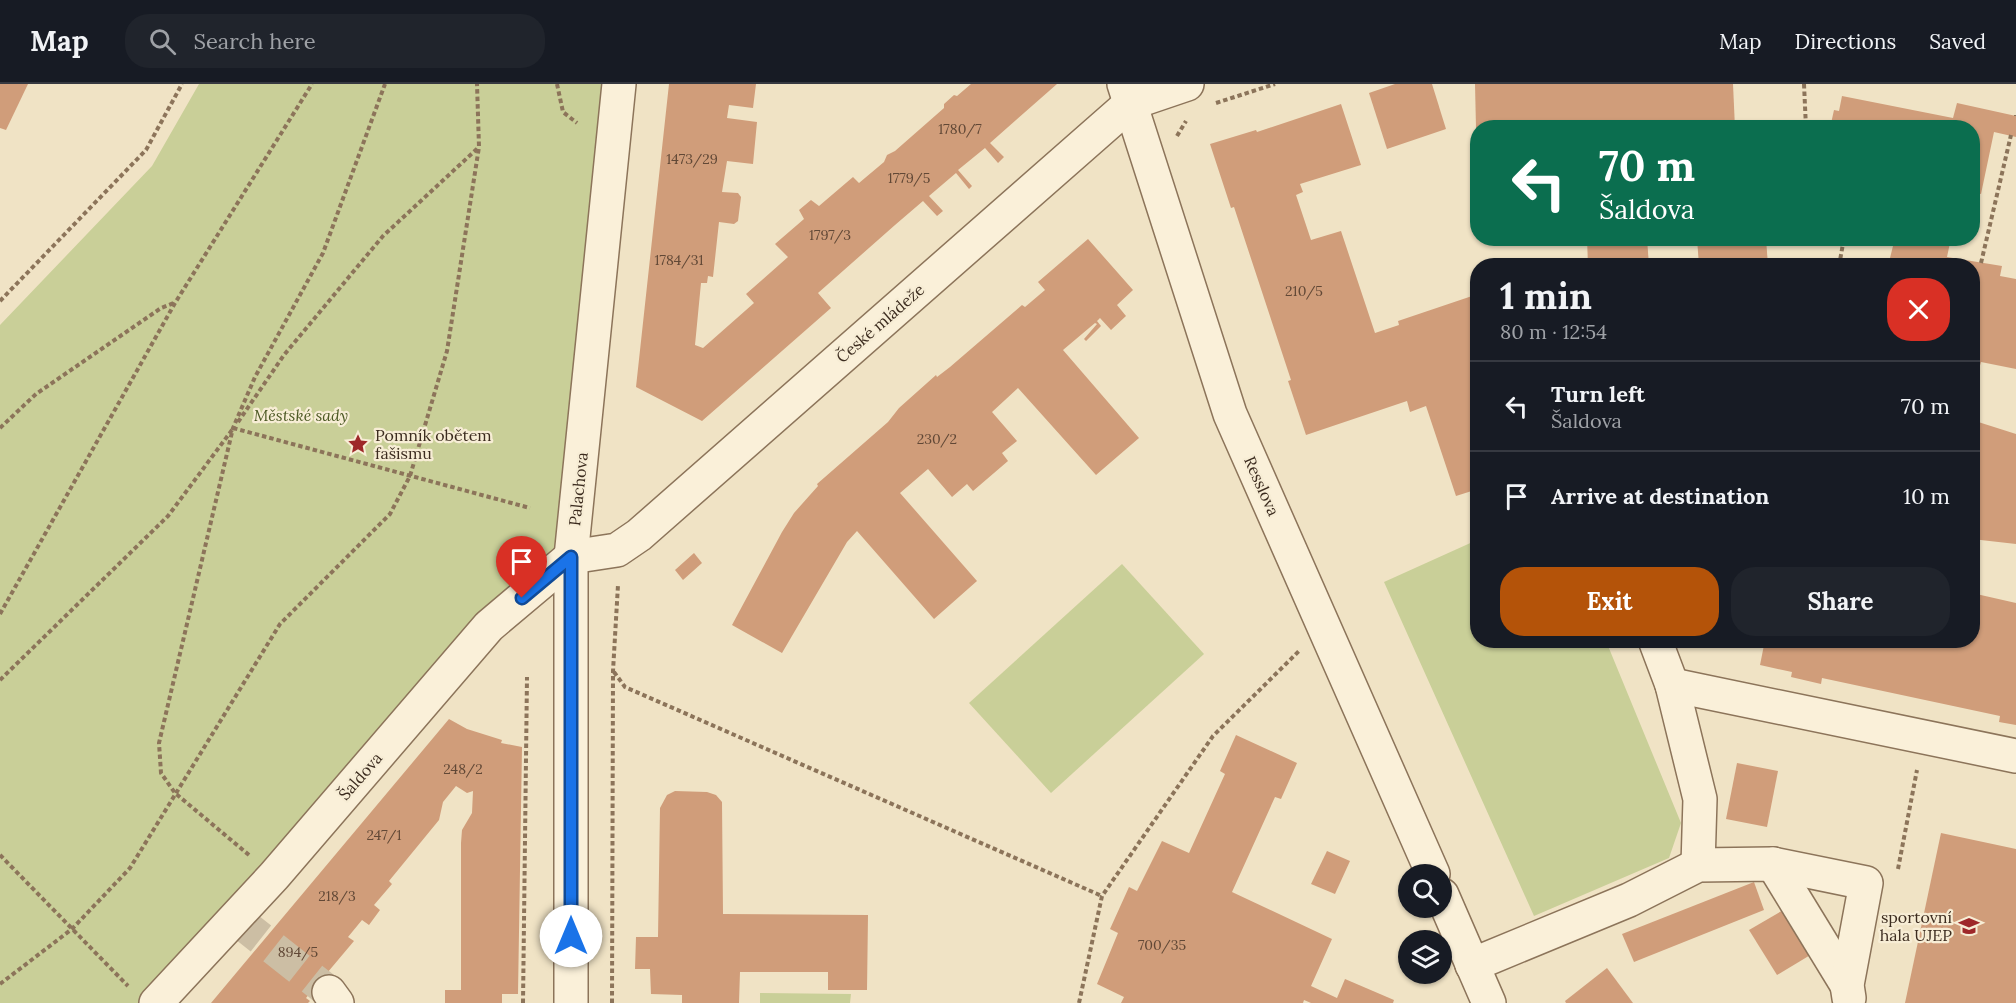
<!DOCTYPE html>
<meta charset="utf-8">
<style>
:root{--surface:#171b24;--page:#20242c;--text:#f1f3f6;--muted:#9ea1a6;--line:#363941;--accent:#b45309}
body{margin:0;font-family:Lora,serif;background:var(--page);color:var(--text);height:100vh;display:flex;flex-direction:column;font-size:22px;white-space:nowrap}
*{box-sizing:border-box;margin:0}
p{font-size:20px;color:var(--muted)}
.icon{flex:none;width:33px;height:33px;fill:none;stroke:currentColor;stroke-width:2;stroke-linecap:round;stroke-linejoin:round}
.map{position:relative;flex:1;overflow:hidden}
.details{position:absolute;left:1470px;top:174px;width:510px;height:390px;display:flex;flex-direction:column;background:var(--surface);border-radius:24px;box-shadow:0 2px 4px #0004}
.details>*{flex:none}
.banner{position:absolute;left:1470px;top:36px;width:510px;height:126px;border-radius:24px;box-shadow:0 2px 4px #0004;background:#0b6e4f;color:#fff;overflow:hidden}
.tools{position:absolute;left:1398px;top:780px;display:grid;gap:12px}
.tools a{display:grid;place-items:center;width:54px;height:54px;border-radius:50%;background:var(--surface);box-shadow:0 2px 4px #0004;font-size:30px}
.pin{position:absolute;display:grid;place-items:center;width:51px;height:51px;color:#fff;margin:-62px -26px;border-radius:50% 50% 50% 0;rotate:-45deg;box-shadow:0 0 6px #0007}
.pin .icon{rotate:45deg}
.me{position:absolute;width:66px;margin:-33px;rotate:0deg;stroke-linejoin:round;filter:drop-shadow(0 0 4px #0008)}
.turn{display:flex;align-items:center;gap:21px;height:126px;padding:0 30px;font-size:27px}
.turn .icon{width:78px;height:78px;stroke-width:2.5}
.turn b{display:block;font-size:42px;line-height:51px}
.round{display:grid;place-items:center;flex:none;width:63px;height:63px;border-radius:24px;background:var(--page)}
.head{display:flex;align-items:center;justify-content:space-between;height:102px;padding:0 30px}
h1{font-size:36px;font-weight:700;line-height:45px}
.cta{display:flex;gap:12px;margin-top:auto;padding:12px 30px}
.cta a{flex:1;height:69px;border-radius:24px;background:var(--accent);color:#fff;font-size:24px;font-weight:700;line-height:69px;text-align:center}
.cta a+a{background:var(--page);color:var(--text)}
ul{padding:0;list-style:none}
li{display:flex;align-items:center;gap:18px;height:90px;padding:0 30px;border-top:2px solid var(--line)}
li div{flex:1}
li b{display:block;font-size:22px}
li em{font-style:normal}
header{display:flex;align-items:center;gap:36px;box-sizing:border-box;height:84px;padding:0 30px;background:var(--surface);border-bottom:2px solid var(--line)}
header strong{font-size:28px}
nav{display:flex;gap:33px;margin-inline-start:auto;font-size:21px}
.search{width:420px;height:54px;background:var(--page);display:flex;align-items:center;gap:15px;box-sizing:border-box;padding:0 21px;border-radius:24px;color:var(--muted);font-size:22px}
.map>svg:first-child{display:block}
</style>
<header>
<strong>Map</strong>
<div class="search"><svg class="icon" aria-label="search" viewBox="0 0 24 24"><circle cx="10" cy="10" r="6"/><path d="M15 15l6 6"/></svg>Search here</div>
<nav><a>Map</a><a>Directions</a><a>Saved</a></nav>
</header>
<div class="map">
<svg width="2016" height="919" viewBox="0 0 2016 919">
<rect width="100%" height="100%" fill="#f0e3c5"/>
<g fill="#c9cf98">
<polygon points="199,0 619,0 571,473 156,919 0,919 0,241 152,82"/>
<polygon points="1477,456 1478,556 1606,557 1681,739 1669,774 1534,832 1384,498"/>
<polygon points="1122,480 1204,570 1051,709 969,619"/>
<polygon points="760,909 851,910 850,919 760,919"/>
</g>
<g fill="#d09d7a">
<polygon points="0,0 28,0 6,46 0,44"/>
<polygon points="669,0 756,0 753,24 729,21 727,34 757,38 753,80 727,77 722,108 738,109 741,113 738,137 734,140 719,138 713,193 708,192 707,199 701,199 695,261 703,264 754,219 746,210 788,173 775,160 804,135 799,126 811,116 819,122 853,93 859,99 884,78 887,71 895,67 944,24 944,20 954,11 957,12 971,0 1057,0 990,59 1004,73 998,79 985,64 958,86 972,102 969,105 956,89 929,112 943,127 937,132 923,117 895,141 818,209 831,224 702,337 636,303"/>
<polygon points="1395,0 1432,0 1446,45 1387,65 1369,9"/>
<polygon points="1475,0 1733,0 1735,44 1476,44"/>
<polygon points="1842,12 1953,34 1957,19 2016,32 2016,53 1994,48 1981,110 1972,108 1972,44 1830,44 1834,26 1839,27"/>
<polygon points="1341,20 1361,81 1300,100 1303,108 1296,111 1311,156 1341,147 1375,249 1399,241 1398,237 1478,210 1478,405 1456,412 1426,322 1410,328 1407,317 1306,351 1288,297 1291,296 1234,123 1231,124 1210,60 1256,46 1257,48"/>
<polygon points="1587,154 1647,154 1649,182 1588,182"/>
<polygon points="1697,154 1766,154 1768,182 1699,182"/>
<polygon points="1895,154 1951,154 1947,173 2002,182 2000,192 2016,195 2016,285 1981,278 1972,309 1972,182 1888,182"/>
<polygon points="1088,155 1133,206 1117,221 1126,232 1111,246 1100,234 1097,237 1101,242 1086,257 1084,255 1097,240 1095,239 1063,266 1139,354 1096,391 1018,304 992,328 1017,357 1002,369 1008,377 973,407 967,400 952,413 928,385 900,409 977,497 934,535 857,447 847,458 782,569 732,541 782,448 794,429 818,402 817,400 888,338 899,324 936,291 937,293 950,283 1022,221 1025,223 1045,206 1038,198"/>
<polygon points="1972,336 2016,350 2016,460 1972,455"/>
<polygon points="694,469 702,479 683,496 675,486"/>
<polygon points="1972,509 2016,519 2016,641 1999,638 2000,632 1822,594 1821,600 1791,593 1792,588 1760,581 1765,556 1972,556"/>
<polygon points="449,635 467,645 502,656 501,659 522,663 518,910 502,910 502,919 445,919 445,906 461,906 461,759 462,746 472,729 473,707 467,709 456,702 443,718 439,736 389,797 392,800 374,821 380,826 369,841 362,836 348,853 354,857 306,914 310,917 308,919 211,919"/>
<polygon points="1236,651 1297,679 1281,715 1275,713 1232,808 1332,855 1311,902 1337,914 1345,895 1394,916 1393,919 1311,919 1304,916 1303,919 1121,919 1124,913 1097,900 1118,849 1110,845 1129,803 1137,807 1162,757 1189,769 1225,690 1220,687"/>
<polygon points="1737,679 1778,687 1767,743 1726,735"/>
<polygon points="675,707 707,708 716,711 722,718 723,830 868,831 867,906 828,906 828,888 740,888 739,919 682,919 682,911 651,910 650,885 635,885 636,853 658,853 660,724 667,711"/>
<polygon points="1941,749 2016,765 2016,919 1905,919"/>
<polygon points="1327,767 1350,777 1335,810 1311,800"/>
<polygon points="1754,798 1764,826 1634,878 1622,850"/>
<polygon points="1785,825 1812,870 1777,891 1749,846"/>
<polygon points="1607,884 1633,919 1566,919 1565,917"/>
</g>
<g fill="none" stroke-linecap="round" stroke-linejoin="round">
<polyline stroke="#ccbea4" stroke-width="33" stroke-dasharray="33 16" stroke-linecap="butt" points="235,834 329,908"/>
<g stroke="#8c745a" stroke-width="36">
<g id="minor">
<polyline points="1124,0 1230,330 1433,790"/>
<polyline points="571,473 617,466 639,451 1131,19 1187,0"/>
<polyline points="1655,556 1672,601 1700,715 1698,781"/>
<polyline points="1672,601 2016,672"/>
<polyline points="1773,780 1847,901"/>
<polyline points="1442,811 1489,919"/>
<polyline points="1472,881 1629,816 1698,781 1773,780 1866,799 1847,901 1849,914"/>
<polyline points="329,908 337,919"/>
<polyline points="156,919 274,792 489,542 571,473"/>
<polyline points="571,919 571,473 619,0"/>
</g>
</g>
<g stroke="#8c745a" stroke-width="4" stroke-dasharray="4.5 3" stroke-linecap="butt">
<polyline points="557,0 563,28 577,39"/>
<polyline points="1804,0 1806,44"/>
<polyline points="1216,19 1275,0"/>
<polyline points="2016,32 2016,31"/>
<polyline points="1177,52 1186,37"/>
<polyline points="1981,179 2011,51"/>
<polyline points="1839,182 1844,154"/>
<polyline points="0,217 146,66 182,0"/>
<polyline points="238,338 284,271 383,152 479,63"/>
<polyline points="0,344 36,310 161,224 174,219"/>
<polyline points="233,344 530,424"/>
<polyline points="0,530 175,219 312,0"/>
<polyline points="614,588 625,603 1102,812"/>
<polyline points="0,596 168,432 232,346"/>
<polyline points="0,771 128,902"/>
<polyline points="249,771 175,709 161,689 159,659 233,344 255,293 323,169 385,0"/>
<polyline points="1898,785 1917,686"/>
<polyline points="0,900 72,845 130,784 280,540 390,430 410,392 447,267 479,63 477,0"/>
<polyline points="523,919 527,593"/>
<polyline points="612,919 613,587 618,501"/>
<polyline points="1079,919 1102,812 1213,652 1299,567"/>
</g>
<use href="#minor" stroke="#faf0d9" stroke-width="33"/>
</g>
<g fill="none" stroke-linecap="round" stroke-linejoin="round">
<g stroke="#114b97" stroke-width="15">
<polyline id="route" points="522,514 571,473 571,852"/>
</g>
<use href="#route" stroke="#1a73e8" stroke-width="10"/>
</g>
<defs>
<g id="sight-bare" transform="scale(1.62)"><path d="M0-6L1.8-2.2L6-1.7L2.9 1.2L3.7 5.4L0 3.3L-3.7 5.4L-2.9 1.2L-6-1.7L-1.8-2.2Z" fill="#9e2829" stroke="#f7edd5" stroke-width="2.5" paint-order="stroke"/></g>
<g id="university-bare" transform="scale(1.62)"><path d="M0-5L7-2L0 1L-7-2ZM-4 1L0 2.5L4 1V4Q0 6-4 4Z" fill="#9e2829" stroke="#f7edd5" stroke-width="2.5" paint-order="stroke"/></g>
</defs>
<g fill-rule="evenodd">
<use href="#sight-bare" x="358" y="360"/>
<use href="#university-bare" x="1969" y="842"/>
</g>
<g text-anchor="middle" dominant-baseline="central" stroke-width="4.5" stroke-linejoin="round" paint-order="stroke">
<g font-size="14" fill="#614836">
<text x="960" y="45">1780/7</text>
<text x="692" y="75">1473/29</text>
<text x="909" y="94">1779/5</text>
<text x="830" y="151">1797/3</text>
<text x="679" y="176">1784/31</text>
<text x="1304" y="207">210/5</text>
<text x="937" y="355">230/2</text>
<text x="463" y="685">248/2</text>
<text x="384" y="751">247/1</text>
<text x="337" y="812">218/3</text>
<text x="1162" y="861">700/35</text>
<text x="298" y="868">894/5</text>
</g>
<g font-size="16" fill="#3c2c1f" stroke="#f7edd5">
<text transform="translate(880 239) rotate(-41)">České mládeže</text>
<text transform="translate(1262 402) rotate(66)">Resslova</text>
<text transform="translate(578 405) rotate(-84)">Palachova</text>
<text transform="translate(360 692) rotate(-49)">Šaldova</text>
</g>
<g font-size="16" font-style="italic" fill="#4c5924" stroke="#f7edd5">
<text x="301" y="331">Městské sady</text>
</g>
<g font-size="16" fill="#3c2c1f" stroke="#f7edd5" text-anchor="start">
<text x="375" y="351">Pomník obětem<tspan x="375" dy="18">fašismu</tspan></text>
<text x="1952" y="833" text-anchor="end">sportovní<tspan x="1952" dy="18">hala UJEP</tspan></text>
</g>
</g>
</svg>
<div class="tools">
<a><svg class="icon" aria-label="search" viewBox="0 0 24 24"><circle cx="10" cy="10" r="6"/><path d="M15 15l6 6"/></svg></a>
<a><svg class="icon" aria-label="layers" viewBox="0 0 24 24"><path d="M12 4l9 5-9 5-9-5zM3 14l9 5 9-5"/></svg></a>
</div>
<div class="pin" style="left:522px;top:514px;background:#d93025"><svg class="icon" aria-label="arrive" viewBox="0 0 24 24"><path d="M6 21V4h12l-3 4 3 4H6"/></svg></div>
<svg class="me" style="left:571px;top:852px" viewBox="-20 -20 40 40"><circle r="19" fill="#fff"/><path d="M0-13L10 11 0 6-10 11z" fill="#1a73e8"/></svg>
<div class="banner">
<div class="turn"><svg class="icon" aria-label="left" viewBox="0 0 24 24"><path d="M17 20v-9H6M10 6l-5 5 5 5"/></svg><div><b>70 m</b>Šaldova</div></div>
</div>
<section class="details">
<div class="head"><div><h1>1 min</h1><p>80 m · 12:54</p></div><a class="round" style="background:#d93025;color:#fff"><svg class="icon" aria-label="close" viewBox="0 0 24 24"><path d="M6 6l12 12M18 6L6 18"/></svg></a></div>
<ul>
<li><svg class="icon" aria-label="left" viewBox="0 0 24 24"><path d="M17 20v-9H6M10 6l-5 5 5 5"/></svg><div><b>Turn left</b><p>Šaldova</p></div><em>70 m</em></li>
<li><svg class="icon" aria-label="arrive" viewBox="0 0 24 24"><path d="M6 21V4h12l-3 4 3 4H6"/></svg><div><b>Arrive at destination</b></div><em>10 m</em></li>
</ul>
<div class="cta"><a>Exit</a><a>Share</a></div>
</section>
</div>
